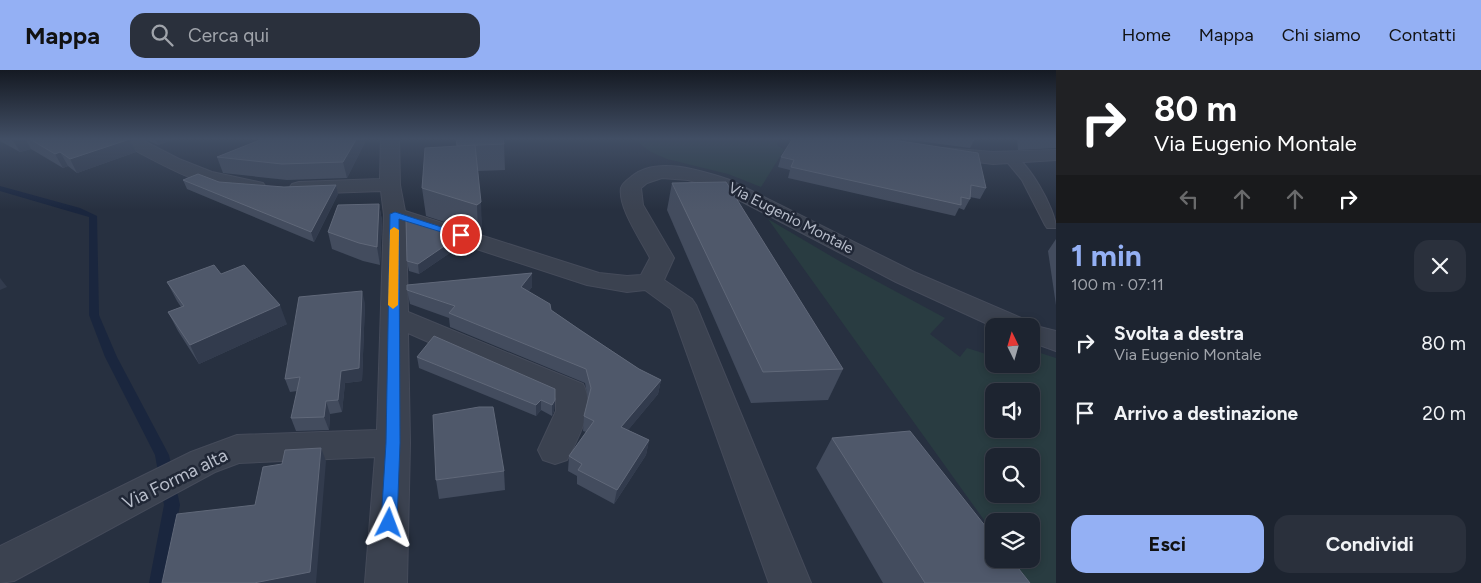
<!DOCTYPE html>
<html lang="it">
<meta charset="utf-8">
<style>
:root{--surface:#1d2430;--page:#2a303c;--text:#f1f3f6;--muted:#a0a4ab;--line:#3b414c;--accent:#94b0f4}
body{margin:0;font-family:Figtree,sans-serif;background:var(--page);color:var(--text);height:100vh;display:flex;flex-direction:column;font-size:19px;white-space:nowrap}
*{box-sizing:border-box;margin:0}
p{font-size:16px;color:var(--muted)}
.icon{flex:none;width:28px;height:28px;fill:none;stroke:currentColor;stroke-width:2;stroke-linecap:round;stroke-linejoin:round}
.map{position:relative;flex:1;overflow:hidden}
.details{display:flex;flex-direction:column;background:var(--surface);width:425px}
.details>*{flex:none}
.banner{background:#202124;color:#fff;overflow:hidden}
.needle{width:32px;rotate:355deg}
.buttons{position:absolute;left:985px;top:248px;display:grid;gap:10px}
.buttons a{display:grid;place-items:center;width:55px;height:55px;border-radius:10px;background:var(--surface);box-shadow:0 2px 8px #0003,0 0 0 1px var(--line);font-size:25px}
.pin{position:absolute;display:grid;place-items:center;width:42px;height:42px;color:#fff;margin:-21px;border:2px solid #fff;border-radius:50%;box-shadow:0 1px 5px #0007}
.me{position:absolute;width:55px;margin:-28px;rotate:3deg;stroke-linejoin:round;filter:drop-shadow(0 0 4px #0008)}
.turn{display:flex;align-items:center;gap:18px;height:105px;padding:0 15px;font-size:22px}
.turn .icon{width:65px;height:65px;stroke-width:2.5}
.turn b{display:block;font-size:35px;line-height:42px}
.lanes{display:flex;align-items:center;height:48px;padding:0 15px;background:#0003;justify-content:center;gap:25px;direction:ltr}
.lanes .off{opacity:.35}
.round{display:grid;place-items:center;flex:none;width:52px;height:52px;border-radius:15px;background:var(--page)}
.overview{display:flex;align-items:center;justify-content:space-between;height:85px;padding:0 15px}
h1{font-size:30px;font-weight:700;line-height:38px;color:var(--accent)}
.primary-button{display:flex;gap:10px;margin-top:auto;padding:10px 15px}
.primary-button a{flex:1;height:58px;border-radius:15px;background:var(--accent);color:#111;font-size:20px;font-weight:700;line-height:58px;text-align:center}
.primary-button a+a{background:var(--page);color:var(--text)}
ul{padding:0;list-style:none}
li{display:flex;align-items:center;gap:15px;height:70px;padding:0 15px}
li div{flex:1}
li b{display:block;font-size:19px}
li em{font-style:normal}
header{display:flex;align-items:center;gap:30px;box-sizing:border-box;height:70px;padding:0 25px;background:var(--accent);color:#111}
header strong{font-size:24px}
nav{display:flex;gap:28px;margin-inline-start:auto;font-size:18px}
.search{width:350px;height:45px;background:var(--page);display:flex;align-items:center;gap:12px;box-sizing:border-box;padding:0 18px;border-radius:15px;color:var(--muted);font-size:19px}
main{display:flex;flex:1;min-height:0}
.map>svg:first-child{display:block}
</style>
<header>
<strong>Mappa</strong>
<div class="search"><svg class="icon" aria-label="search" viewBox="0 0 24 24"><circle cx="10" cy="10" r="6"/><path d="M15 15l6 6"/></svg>Cerca qui</div>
<nav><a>Home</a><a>Mappa</a><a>Chi siamo</a><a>Contatti</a></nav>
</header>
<main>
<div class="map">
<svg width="1056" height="513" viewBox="0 0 1056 513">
<rect width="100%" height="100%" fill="#273040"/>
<g fill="#293c41" fill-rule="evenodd">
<polygon points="632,68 780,68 777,75 784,80 761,117 728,104 667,89 651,82"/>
<path d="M768 149 841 192 945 248 930 264 960 287 967 278 986 284 994 266V294H1031V280L1056 288V513H1029L1012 489H1031V451H994V464ZM994 321H1031V359H994ZM994 386H1031V424H994Z"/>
</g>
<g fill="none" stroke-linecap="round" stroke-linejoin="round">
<polygon fill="#1a263e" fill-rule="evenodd" points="0,116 80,138 97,146 99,245 117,287 169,385 180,435 165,513 149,513 164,435 155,385 105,287 89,245 89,147 0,121"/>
<g stroke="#454b5a" stroke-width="2">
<path id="service" d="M1009 83C1027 88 1056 140 1056 158H1047L1045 155 1022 110 1003 87Z"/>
</g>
<g stroke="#454b5a" stroke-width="2">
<g id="minor">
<path d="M117 68H138L179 89 212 102 263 113 266 117 263 121C224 131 154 91 120 72Z"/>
<path d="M381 68H399L400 115 405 141 599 203 627 206 641 205 650 188C641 170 618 138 621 118 622 114 627 110 631 107 656 85 703 101 730 110L914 202 1026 250 1028 254 1056 261V281L1031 272V256L994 257 896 212 716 118 688 110 662 108 647 113 641 118 643 135 674 188 664 210 692 229 696 235 811 513H769L671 239 645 220 627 222 587 215 406 156 408 242 583 314C596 338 578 368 567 390L555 394 543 390 538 380 556 341V328L408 263 410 373 407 513H365L375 387 239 393 215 402 14 511 0 513V476L191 382 237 365 377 360 384 145 381 121 299 124 292 122 289 118 292 114 299 112 380 109Z"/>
<polygon points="943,78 993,82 1056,80 1056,90 993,94 937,87 934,83 937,79"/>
</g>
</g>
<use href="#service" fill="#3b4250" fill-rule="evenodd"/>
<use href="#minor" fill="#3b4250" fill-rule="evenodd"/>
</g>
<g fill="#434c5e">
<polygon points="0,68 128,68 130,69 136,82 77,103 68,96 63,98 31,79 20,82 0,71"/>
<polygon points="143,68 178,68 158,75"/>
<polygon points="265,68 365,68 365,72 347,108 287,110 223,103 217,87"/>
<polygon points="793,68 986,118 980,129 970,127 970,129 964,140 959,138 955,146 788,108 790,100 778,97 781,87"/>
<polygon points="896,68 974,68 974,70 970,78"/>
<polygon points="1017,68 1056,68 1056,78 1018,80"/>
<polygon points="504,74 505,100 478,101 482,160 478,163 426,146 422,118 425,78"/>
<polygon points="183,110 219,112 284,117 336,115 338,124 314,172 187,119"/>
<polygon points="672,113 843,299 828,330 751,333 667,140"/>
<polygon points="379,134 382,151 380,195 363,191 332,179 328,162"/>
<polygon points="1056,169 1056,235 1048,181"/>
<polygon points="460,176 419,204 409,201 407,191"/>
<polygon points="532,203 532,217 528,222 551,240 639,299 661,310 658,324 628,360 649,370 646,385 614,434 577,414 577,406 568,401 569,386 586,362 583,361 584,346 588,329 585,313 450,257 449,248 410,234 407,220"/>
<polygon points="221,204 287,254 199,294 178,261 168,242 181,237 177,231 167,212"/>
<polygon points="365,233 362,311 345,313 342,342 330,344 329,360 296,361 291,348 297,321 290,322 285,309"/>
<polygon points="417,287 555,319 554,341 552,346 541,340 536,346 419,298"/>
<polygon points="832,368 1030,513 883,513 816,398"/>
<polygon points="504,401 505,420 439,429 436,410"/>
</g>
<g fill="#323b4d">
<polygon points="16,68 25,68 31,79 20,82 12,69"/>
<polygon points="155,68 178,68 158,75"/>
<polygon points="357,68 365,68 365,72 347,108 343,92"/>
<polygon points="130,69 136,82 77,103 70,89"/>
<polygon points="60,82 68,96 63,98 55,84"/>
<polygon points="336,115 338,124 314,172 311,162"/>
<polygon points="481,132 482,160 478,163 477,135"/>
<polygon points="379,134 382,151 380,195 377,177"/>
<polygon points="459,166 460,176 419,204 418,194"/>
<polygon points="532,203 532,217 521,231 521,217"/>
<polygon points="0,208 7,217 0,220"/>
<polygon points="362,221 365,233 362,311 345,313 342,342 338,330 341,301"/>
<polygon points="280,235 287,254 199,294 190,275"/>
<polygon points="661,310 658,324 619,371 621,357"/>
<polygon points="541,330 541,340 536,346 536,335"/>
<polygon points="555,330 554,341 552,346 552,335"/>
<polygon points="326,331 330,344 329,360 324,347"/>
<polygon points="649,370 646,385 614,434 617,420"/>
<polygon points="321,378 326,391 316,513 254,513"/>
</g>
<g fill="#4f586a" stroke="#606879">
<polygon points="28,68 128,68 130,69 70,89 60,82 55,84"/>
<polygon points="265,68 357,68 343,92 282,94 217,87"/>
<polygon points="456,68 503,68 504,74 457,76"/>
<polygon points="793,68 881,68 978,83 986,118 971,115 970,129 961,127 961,135 791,97 794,90 781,87"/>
<polygon points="958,68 974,68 974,70"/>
<polygon points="475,75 481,132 477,135 422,118 425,78"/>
<polygon points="198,104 219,112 284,117 336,115 311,162 183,110"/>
<polygon points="726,112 843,299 763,302 672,113"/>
<polygon points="379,134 377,177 359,173 328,162 338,135"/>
<polygon points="406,149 459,166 418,194 407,191"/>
<polygon points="214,195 221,204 244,195 280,235 190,275 168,242 184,236 167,212"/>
<polygon points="532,203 521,217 550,234 551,240 580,260 639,299 661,310 621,357 649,370 617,420 578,400 582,394 569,386 594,351 584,346 591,318 586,299 449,243 455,236 407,220 407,215"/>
<polygon points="362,221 359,298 341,301 338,330 326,331 324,347 291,348 300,307 285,309 299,227"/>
<polygon points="434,266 555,319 555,330 552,335 541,330 536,335 417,287"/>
<polygon points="479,337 493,337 504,401 436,410 433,345"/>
<polygon points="910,361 994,467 994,489 1011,489 1030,513 925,513 832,368"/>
<polygon points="321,378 310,502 254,513 162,513 177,444 255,435 263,397 282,394 285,380"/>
</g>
<linearGradient id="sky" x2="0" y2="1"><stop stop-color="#151a23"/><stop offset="0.49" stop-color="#414e64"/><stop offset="1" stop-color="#414e64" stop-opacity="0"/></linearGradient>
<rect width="1056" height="140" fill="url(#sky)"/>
<polygon fill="#1a73e8" stroke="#114b97" points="395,142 466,165 461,168 399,149 400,373 397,453 395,458 389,460 384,458 381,453 386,373 390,144"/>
<polygon fill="#f59e0b" points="394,157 399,160 398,235 393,239 388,235 390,160"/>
<g text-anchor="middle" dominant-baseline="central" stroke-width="5" stroke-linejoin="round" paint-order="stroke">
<g font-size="15" fill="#b8becb" stroke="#202736">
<text transform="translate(791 148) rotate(27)">Via Eugenio Montale</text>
</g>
<g font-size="18" fill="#b8becb" stroke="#202736">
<text transform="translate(175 409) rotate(-26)">Via Forma alta</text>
</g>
</g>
</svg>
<div class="buttons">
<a><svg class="needle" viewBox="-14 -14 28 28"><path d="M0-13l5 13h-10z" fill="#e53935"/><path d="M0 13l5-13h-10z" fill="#a0a4ab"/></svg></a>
<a><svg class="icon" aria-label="sound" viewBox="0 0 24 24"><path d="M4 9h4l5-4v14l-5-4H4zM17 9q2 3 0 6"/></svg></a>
<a><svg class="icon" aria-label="search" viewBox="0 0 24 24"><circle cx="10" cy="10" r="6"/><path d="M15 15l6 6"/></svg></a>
<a><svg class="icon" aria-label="layers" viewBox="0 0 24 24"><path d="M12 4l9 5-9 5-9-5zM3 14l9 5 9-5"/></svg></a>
</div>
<div class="pin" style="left:461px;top:165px;background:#d93025"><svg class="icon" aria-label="arrive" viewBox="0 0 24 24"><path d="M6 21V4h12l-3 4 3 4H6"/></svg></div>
<svg class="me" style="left:389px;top:453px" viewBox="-20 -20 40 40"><path d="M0-17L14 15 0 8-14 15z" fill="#1a73e8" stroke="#fff" stroke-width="4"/></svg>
</div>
<section class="details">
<div class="banner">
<div class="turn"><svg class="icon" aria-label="right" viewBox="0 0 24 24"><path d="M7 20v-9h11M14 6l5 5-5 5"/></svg><div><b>80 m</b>Via Eugenio Montale</div></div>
<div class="lanes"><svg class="icon off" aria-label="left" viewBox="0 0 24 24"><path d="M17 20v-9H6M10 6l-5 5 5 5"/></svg><svg class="icon off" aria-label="ahead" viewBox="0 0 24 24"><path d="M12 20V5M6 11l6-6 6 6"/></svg><svg class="icon off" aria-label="ahead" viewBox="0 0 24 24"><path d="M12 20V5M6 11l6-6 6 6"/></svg><svg class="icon" aria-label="right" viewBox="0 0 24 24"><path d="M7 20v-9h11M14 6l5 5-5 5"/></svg></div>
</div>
<div class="overview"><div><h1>1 min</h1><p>100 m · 07:11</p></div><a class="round"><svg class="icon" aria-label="close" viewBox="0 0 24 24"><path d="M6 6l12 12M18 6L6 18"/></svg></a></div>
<ul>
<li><svg class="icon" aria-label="right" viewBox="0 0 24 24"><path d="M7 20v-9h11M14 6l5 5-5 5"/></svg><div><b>Svolta a destra</b><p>Via Eugenio Montale</p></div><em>80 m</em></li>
<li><svg class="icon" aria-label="arrive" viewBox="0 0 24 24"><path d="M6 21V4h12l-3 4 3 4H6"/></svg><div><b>Arrivo a destinazione</b></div><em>20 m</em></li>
</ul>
<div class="primary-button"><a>Esci</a><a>Condividi</a></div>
</section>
</main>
